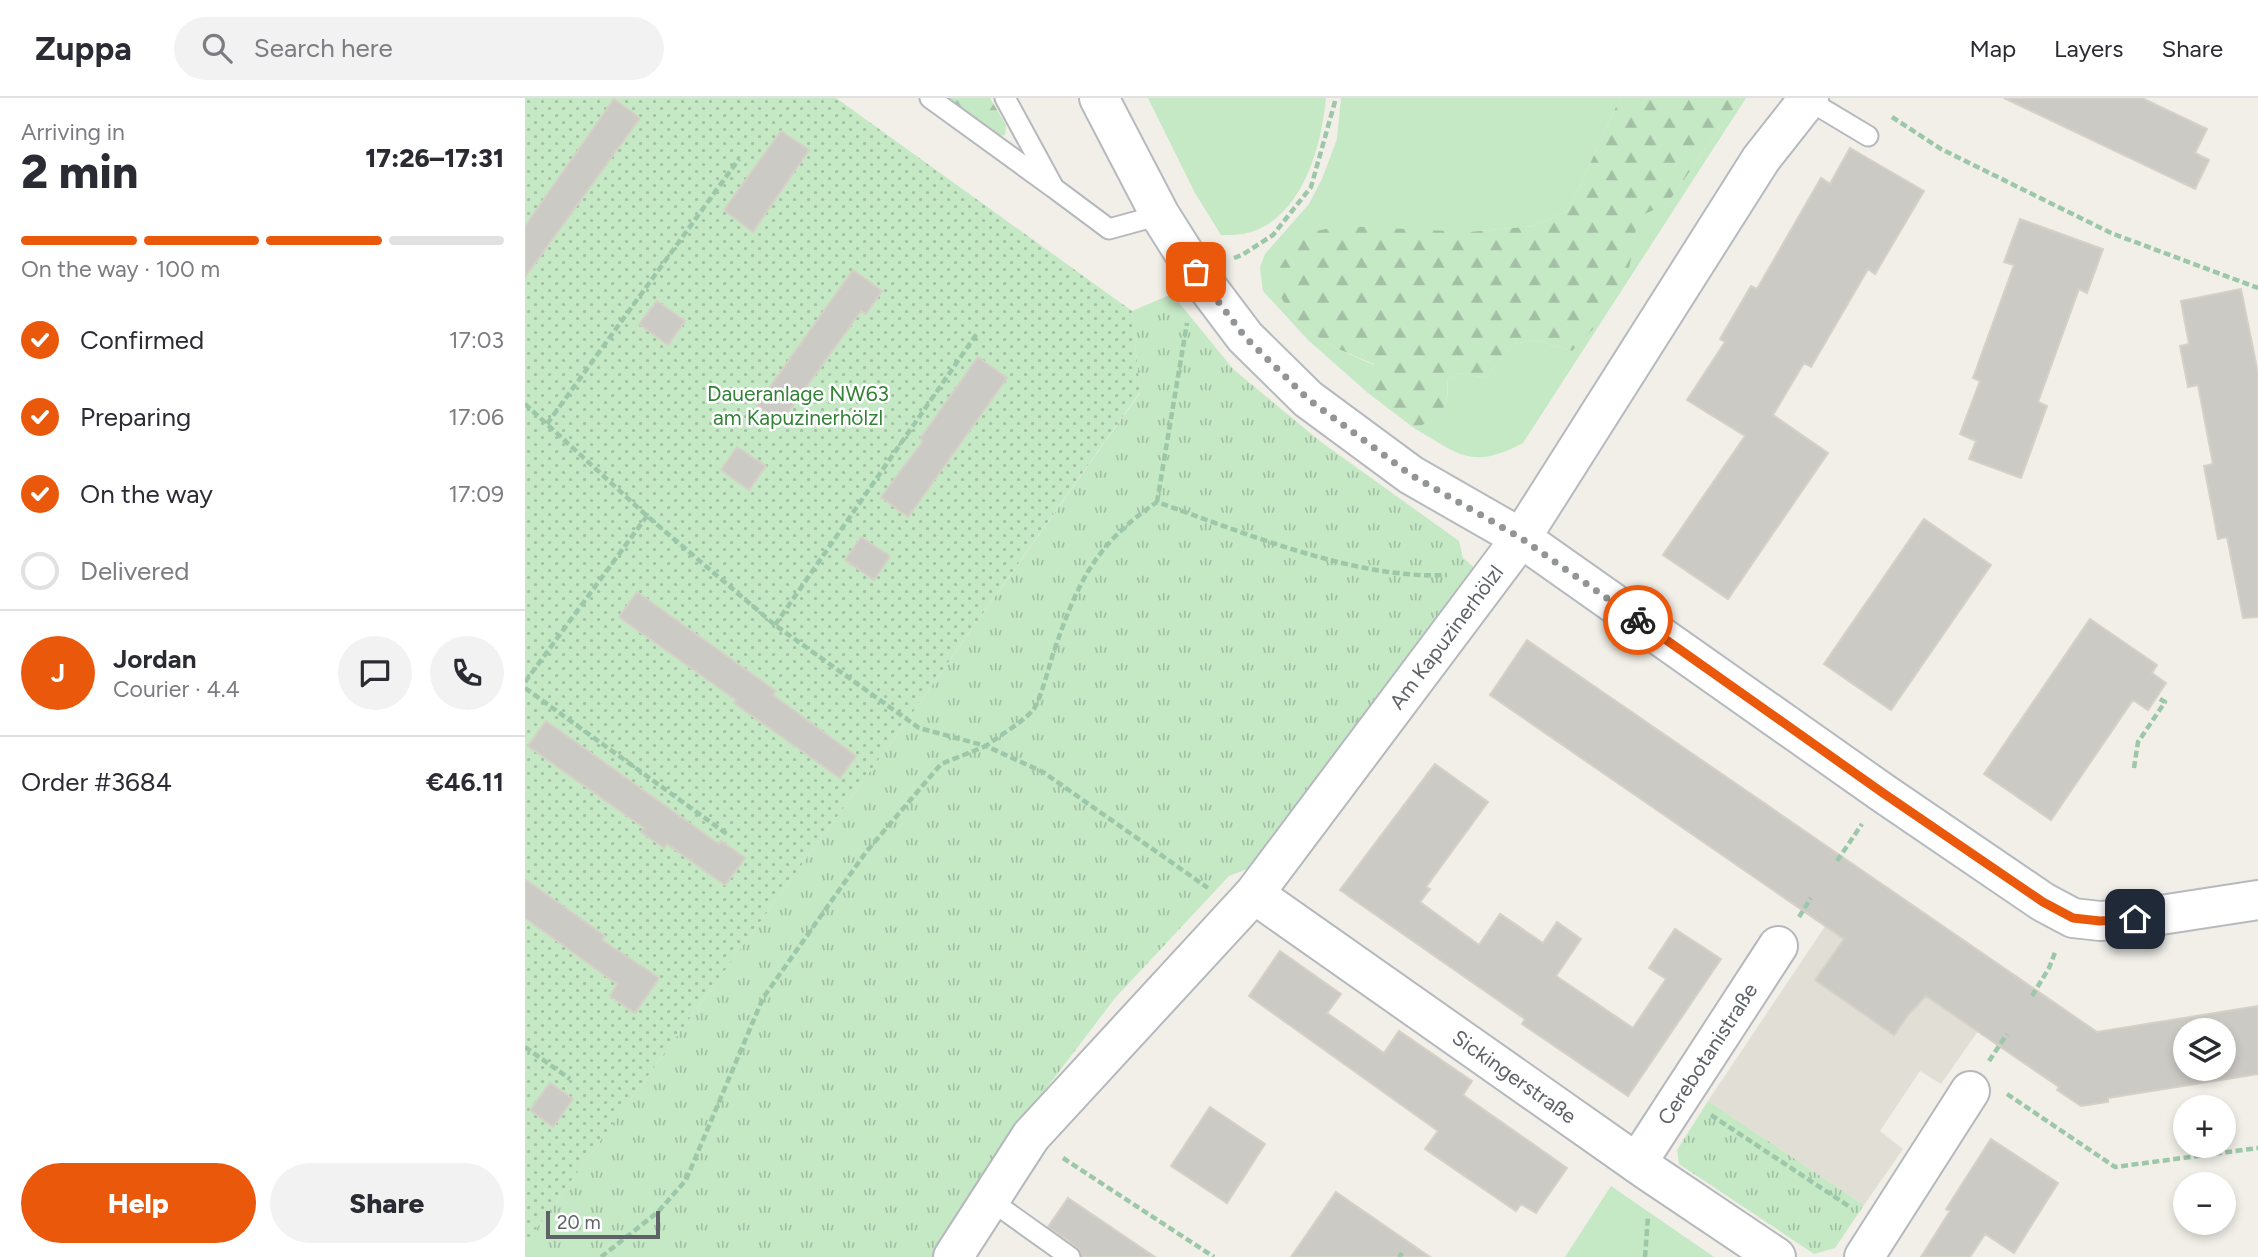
<!DOCTYPE html>
<meta charset="utf-8">
<style>
:root{--surface:#fff;--page:#f2f2f3;--text:#2b2b33;--muted:#7c7c81;--line:#e1e1e2;--accent:#ea580c}
body{margin:0;font-family:Figtree,sans-serif;background:var(--page);color:var(--text);height:100vh;display:flex;flex-direction:column;font-size:26px;white-space:nowrap}
*{box-sizing:border-box;margin:0}
p{font-size:23px;color:var(--muted)}
.icon{flex:none;width:38px;height:38px;fill:none;stroke:currentColor;stroke-width:2;stroke-linecap:round;stroke-linejoin:round}
.map{position:relative;flex:1;overflow:hidden}
.sheet{display:flex;flex-direction:column;background:var(--surface);width:525px}
.sheet>*{flex:none}
.fabs{position:absolute;left:1648px;top:920px;display:grid;gap:14px}
.fabs a{display:grid;place-items:center;width:63px;height:63px;border-radius:50%;background:var(--surface);box-shadow:0 4px 10px #0003;font-size:35px}
.scale{position:absolute;left:21px;bottom:18px;width:114px;box-sizing:border-box;padding-left:7px;border:4px solid #5f6368;border-top:0;font-size:19px;line-height:24px;white-space:nowrap;color:#5f6368;-webkit-text-stroke:5px #fff;paint-order:stroke}
.pin{position:absolute;display:grid;place-items:center;width:60px;height:60px;color:#fff;margin:-30px;border-radius:14px;box-shadow:0 4px 10px #0006}
.courier{position:absolute;display:grid;place-items:center;width:70px;height:70px;margin:-35px;border:5px solid #ea580c;border-radius:50%;background:#fff;color:#222;box-shadow:0 2px 9px #0007}
.overview em{font-style:normal;font-weight:800}
.overview div{display:flex;flex-direction:column-reverse}
.overview{display:flex;align-items:center;justify-content:space-between;height:119px;padding:0 21px}
h1{font-size:46px;font-weight:800;line-height:52px}
.bar{display:grid;grid-template-columns:repeat(4,1fr);gap:10px 7px;align-content:center;height:84px;padding:0 21px}
.bar i{height:9px;border-radius:5px;background:var(--line)}
.bar .active{background:var(--accent)}
.bar p{grid-column:span 4}
.line{display:flex;align-items:center;gap:18px;padding:0 21px;border-top:2px solid var(--line)}
.line div{flex:1}
.round{display:grid;place-items:center;flex:none;width:74px;height:74px;border-radius:37px;background:var(--page)}
ol{padding:0 21px;list-style:none}
li{display:flex;align-items:center;gap:21px;height:77px}
li p{margin-inline-start:auto}
li .icon{padding:7px;border-radius:50%;background:var(--accent);color:#fff;stroke-width:4}
li:last-child{color:var(--muted)}
li i{width:38px;height:38px;border:4px solid var(--line);border-radius:50%}
.button{display:flex;gap:14px;margin-top:auto;padding:14px 21px}
.button a{flex:1;height:80px;border-radius:42px;background:var(--accent);color:#fff;font-size:28px;font-weight:800;line-height:80px;text-align:center}
.button a+a{background:var(--page);color:var(--text)}
header{display:flex;align-items:center;gap:42px;box-sizing:border-box;height:98px;padding:0 35px;background:var(--surface);border-bottom:2px solid var(--line)}
header strong{font-size:33px}
nav{display:flex;gap:38px;margin-inline-start:auto;font-size:24px}
.search{width:490px;height:63px;background:var(--page);display:flex;align-items:center;gap:18px;box-sizing:border-box;padding:0 24px;border-radius:38px;color:var(--muted);font-size:26px}
main{display:flex;flex:1;min-height:0}
.map>svg:first-child{display:block}
</style>
<header>
<strong>Zuppa</strong>
<div class="search"><svg class="icon" aria-label="search" viewBox="0 0 24 24"><circle cx="10" cy="10" r="6"/><path d="M15 15l6 6"/></svg>Search here</div>
<nav><a>Map</a><a>Layers</a><a>Share</a></nav>
</header>
<main>
<section class="sheet">
<div class="overview"><div><h1>2 min</h1><p>Arriving in</p></div><em>17:26–17:31</em></div>
<div class="bar"><i class="active"></i><i class="active"></i><i class="active"></i><i></i><p>On the way · 100 m</p></div>
<ol>
<li><svg class="icon" aria-label="check" viewBox="0 0 24 24"><path d="M5 12l5 5 9-10"/></svg>Confirmed<p>17:03</p></li>
<li><svg class="icon" aria-label="check" viewBox="0 0 24 24"><path d="M5 12l5 5 9-10"/></svg>Preparing<p>17:06</p></li>
<li><svg class="icon" aria-label="check" viewBox="0 0 24 24"><path d="M5 12l5 5 9-10"/></svg>On the way<p>17:09</p></li>
<li><i></i>Delivered</li>
</ol>
<div class="line" style="height:126px"><b class="round" style="background:var(--accent);color:#fff">J</b><div><b>Jordan</b><p>Courier · 4.4</p></div><a class="round"><svg class="icon" aria-label="chat" viewBox="0 0 24 24"><path d="M4 5h16v11H9l-5 4z"/></svg></a><a class="round"><svg class="icon" aria-label="phone" viewBox="0 0 24 24"><path d="M5 4h4l2 5-3 2q2 4 5 5l2-3 5 2v4C11 20 4 13 5 4z"/></svg></a></div>
<div class="line" style="height:91px"><div>Order #3684</div><b>€46.11</b></div>
<div class="button"><a>Help</a><a>Share</a></div>
</section>
<div class="map">
<svg width="1733" height="1159" viewBox="0 0 1733 1159">
<defs>
<pattern id="forest-firs" width="22" height="20" patternUnits="userSpaceOnUse" patternTransform="scale(1.75)"><rect width="22" height="20" fill="#c5e8c5"/><path d="M5 1l3.5 6h-7zM16 11l3.5 6h-7z" fill="#a3c0a4"/></pattern>
<pattern id="park-tufts" width="24" height="20" patternUnits="userSpaceOnUse" patternTransform="scale(1.75)"><rect width="24" height="20" fill="#c5e8c5"/><path d="M3 7l-1-3M5 7V3M7 7l1-3M15 17l-1-3M17 17v-4M19 17l1-3" fill="none" stroke="#a3c0a4"/></pattern>
<pattern id="garden-dots" width="8" height="8" patternUnits="userSpaceOnUse" patternTransform="scale(1.75)"><rect width="8" height="8" fill="#c5e8c5"/><path d="M2 2h.1M6 6h.1" fill="none" stroke="#a3c0a4" stroke-width="1.8" stroke-linecap="round"/></pattern>
</defs>
<rect width="100%" height="100%" fill="#f1efe8"/>
<path fill="#e1ded6" d="M1337,773L1491,879L1416,986L1395,973L1355,1033L1378,1051L1339,1107L1183,1003Z"/>
<path fill="#c5e8c5" d="M623,0H801C796,50 777,124 718,136C711,137 704,137 696,137L670,95Z
M816,0H1095L1044,112L1009,128L943,134L754,196L770,223L806,248L849,267L843,295L783,242L738,193L735,169L740,156L784,106L797,81L812,41Z
M1216,0H1221L998,345C947,372 935,357 889,330C914,321 926,310 922,282L935,275L960,280L988,246L1011,242L1047,253L1106,159L1113,118L1142,106Z
M1086,1088L1189,1159H1040Z"/>
<path fill="url(#forest-firs)" d="M413,0H465L481,27L480,37L466,39Z
M1095,0H1216L1142,106L1113,119C1109,141 1107,167 1098,188C1086,213 1066,234 1047,253L1011,242L988,246L960,280L935,275L922,282C925,310 915,321 889,330L843,295L849,266L806,248L770,223L754,196L752,174L776,136L816,128L943,134L1009,128L1044,112Z"/>
<path fill="url(#park-tufts)" d="M647,196L708,271L796,344L934,443L938,460L960,479L735,766L704,778L590,900L492,1029L407,1159H0V1146L373,635L615,295L607,213Z
M1183,1003L1339,1107L1310,1150L1289,1156L1154,1066L1152,1052Z"/>
<path fill="url(#garden-dots)" d="M0,0H311L607,213L615,294L373,635L0,1146Z"/>
<path fill="#cccac5" stroke="#d6d1c6" stroke-width="2" fill-rule="evenodd" d="M1479,0H1617L1682,31L1670,55L1684,62L1670,91Z
M89,1L115,20L0,179V128Z
M256,33L284,52L228,134L199,112Z
M1325,50L1399,93L1350,176L1343,171L1286,269L1279,265L1248,317L1303,355L1203,501L1138,457L1220,338L1162,302L1200,244L1195,241L1226,188L1232,191L1296,80L1305,86Z
M1495,121L1578,151L1562,195L1554,191L1513,304L1522,308L1496,380L1444,361L1451,343L1435,336L1455,283L1448,280L1489,167L1479,164Z
M328,172L357,193L341,216L336,213L256,324L232,307Z
M1716,191L1733,275V519L1718,520L1702,439L1693,441L1679,368L1688,366L1673,287L1663,289L1655,248L1664,246L1656,203Z
M132,203L160,223L143,247L114,226Z
M453,259L482,280L383,419L356,399L398,343L395,341Z
M212,349L241,368L224,392L196,372Z
M1399,421L1466,467L1366,612L1299,566Z
M336,439L365,458L349,482L320,462Z
M112,494L251,593L248,597L331,658L315,680L209,605L211,602L94,519Z
M1565,521L1632,567L1627,575L1641,585L1623,612L1608,602L1526,722L1459,676Z
M1002,542L1572,934L1733,908V976L1583,1000V1004L1556,1008L1532,992L1534,989L1401,898L1383,917L1369,937L1290,882L1319,841L965,597ZM1661,933H1699V971H1661Z
M21,623L194,746L196,743L220,760L200,787L142,746L139,750L116,734L119,730L3,648Z
M910,666L963,704L901,789L905,791L895,804L954,847L975,816L1018,845L1032,824L1056,841L1031,878L1108,930L1141,881L1124,870L1150,831L1196,861L1103,998L997,926L1000,921L815,792Z
M0,781L80,838L77,842L134,880L110,915L85,898L92,886L0,820Z
M755,853L816,896L802,915L859,955L874,933L947,983L938,997L1042,1070L1011,1115L996,1106L991,1113L900,1051L913,1033L724,898Z
M25,985L48,1001L28,1029L5,1012Z
M685,1009L740,1046L702,1105L646,1068Z
M1466,1041L1533,1085L1489,1155L1460,1136L1445,1159H1396L1425,1113L1421,1111Z
M811,1094L905,1159H766Z
M543,1100L630,1159H557L552,1149L523,1129Z"/>
<g fill="none" stroke-linecap="round" stroke-linejoin="round">
<g stroke="#b5b8bc" stroke-width="23">
<path id="lane" d="M405,0L529,90L480,0
M1283,2L1343,38
M529,90L584,131L635,117
M465,1102L545,1159"/>
</g>
<g stroke="#b5b8bc" stroke-width="42">
<g id="street">
<path id="s1" d="M729,796L1123,1073L1251,1159"/>
<path id="s2" d="M1112,1065L1253,848"/>
<path id="s3" d="M428,1159L506,1038L729,796L996,440"/>
<path d="M1339,1159L1445,993"/>
</g>
</g>
<g stroke="#b6babf" stroke-width="42">
<path id="secondary" d="M574,0L635,117L671,174L720,239L783,301L886,377L996,440L1358,695L1518,804L1548,820L1575,823L1610,821L1733,802
M996,440L1236,61L1284,0"/>
</g>
<path stroke="#9cc7a9" stroke-width="4.5" stroke-dasharray="7 3.5" stroke-linecap="butt" d="M1367,19L1416,51L1586,135L1733,190
M709,160L717,157L748,137L786,89L811,0
M0,306L122,418L250,527L394,630L461,648C474,638 498,624 508,612C515,604 524,568 528,556C552,486 569,447 632,404C717,434 832,482 922,477
M22,326L214,61
M632,404L662,225
M250,527L453,234
M0,584L122,418
M0,590L202,736
M1609,670L1613,644L1640,604L1632,599
M1312,763L1337,726
M1274,819L1286,800
M1507,898L1524,870L1531,852
M0,949L45,981
M1464,963L1482,936
M1482,996L1590,1069L1733,1050
M1186,1017L1325,1109
M538,1060L689,1159
M76,1159L133,1114L161,1082L238,900L341,754L416,666L461,648L518,674L683,790
M874,1159L877,1155
M1120,1159L1123,1118"/>
<use href="#lane" stroke="#fff" stroke-width="19"/>
<use href="#street" stroke="#fff" stroke-width="38"/>
<use href="#secondary" stroke="#fff" stroke-width="38"/>
</g>
<g fill="none" stroke-linecap="round" stroke-linejoin="round">
<path stroke="#929495" stroke-width="7" stroke-dasharray="0 12.6" d="M671,174L720,239L783,301L886,377L996,440L1113,522"/>
<path stroke="#ea580c" stroke-width="9" d="M1113,522L1358,695L1518,804L1548,820L1575,823L1610,821"/>
</g>
<g text-anchor="middle" stroke-width="5" stroke-linejoin="round" paint-order="stroke">
<g font-size="21" fill="#348238" stroke="#fff">
<text x="273" y="303">Daueranlage NW63<tspan x="273" dy="24">am Kapuzinerhölzl</tspan></text>
</g>
<g font-size="21" fill="#5f6368" stroke="#fff">
<text dy="7" stroke="none"><textPath href="#s3" startOffset="794">Am Kapuzinerhölzl</textPath></text>
<text dy="7" stroke="none"><textPath href="#s2" startOffset="130">Cerebotanistraße</textPath></text>
<text dy="7" stroke="none"><textPath href="#s1" startOffset="318">Sickingerstraße</textPath></text>
</g>
</g>
</svg>
<div class="fabs">
<a><svg class="icon" aria-label="layers" viewBox="0 0 24 24"><path d="M12 4l9 5-9 5-9-5zM3 14l9 5 9-5"/></svg></a>
<a>+</a>
<a>−</a>
</div>
<div class="scale">20 m</div>
<div class="pin" style="left:671px;top:174px;background:#ea580c"><svg class="icon" aria-label="bag" viewBox="0 0 24 24"><path d="M5 8h14l-1 12H6zM9 8a3 3 0 0 1 6 0"/></svg></div>
<div class="pin" style="left:1610px;top:821px;background:#1f2937"><svg class="icon" aria-label="home" viewBox="0 0 24 24"><path d="M3 11l9-7 9 7M6 9v11h12V9"/></svg></div>
<div class="courier" style="left:1113px;top:522px"><svg class="icon" aria-label="bike" viewBox="0 0 24 24"><circle cx="6" cy="16" r="4"/><circle cx="18" cy="16" r="4"/><path d="M6 16l4-8h5l3 8M10 8l3 8H6M13 5h3"/></svg></div>
</div>
</main>
